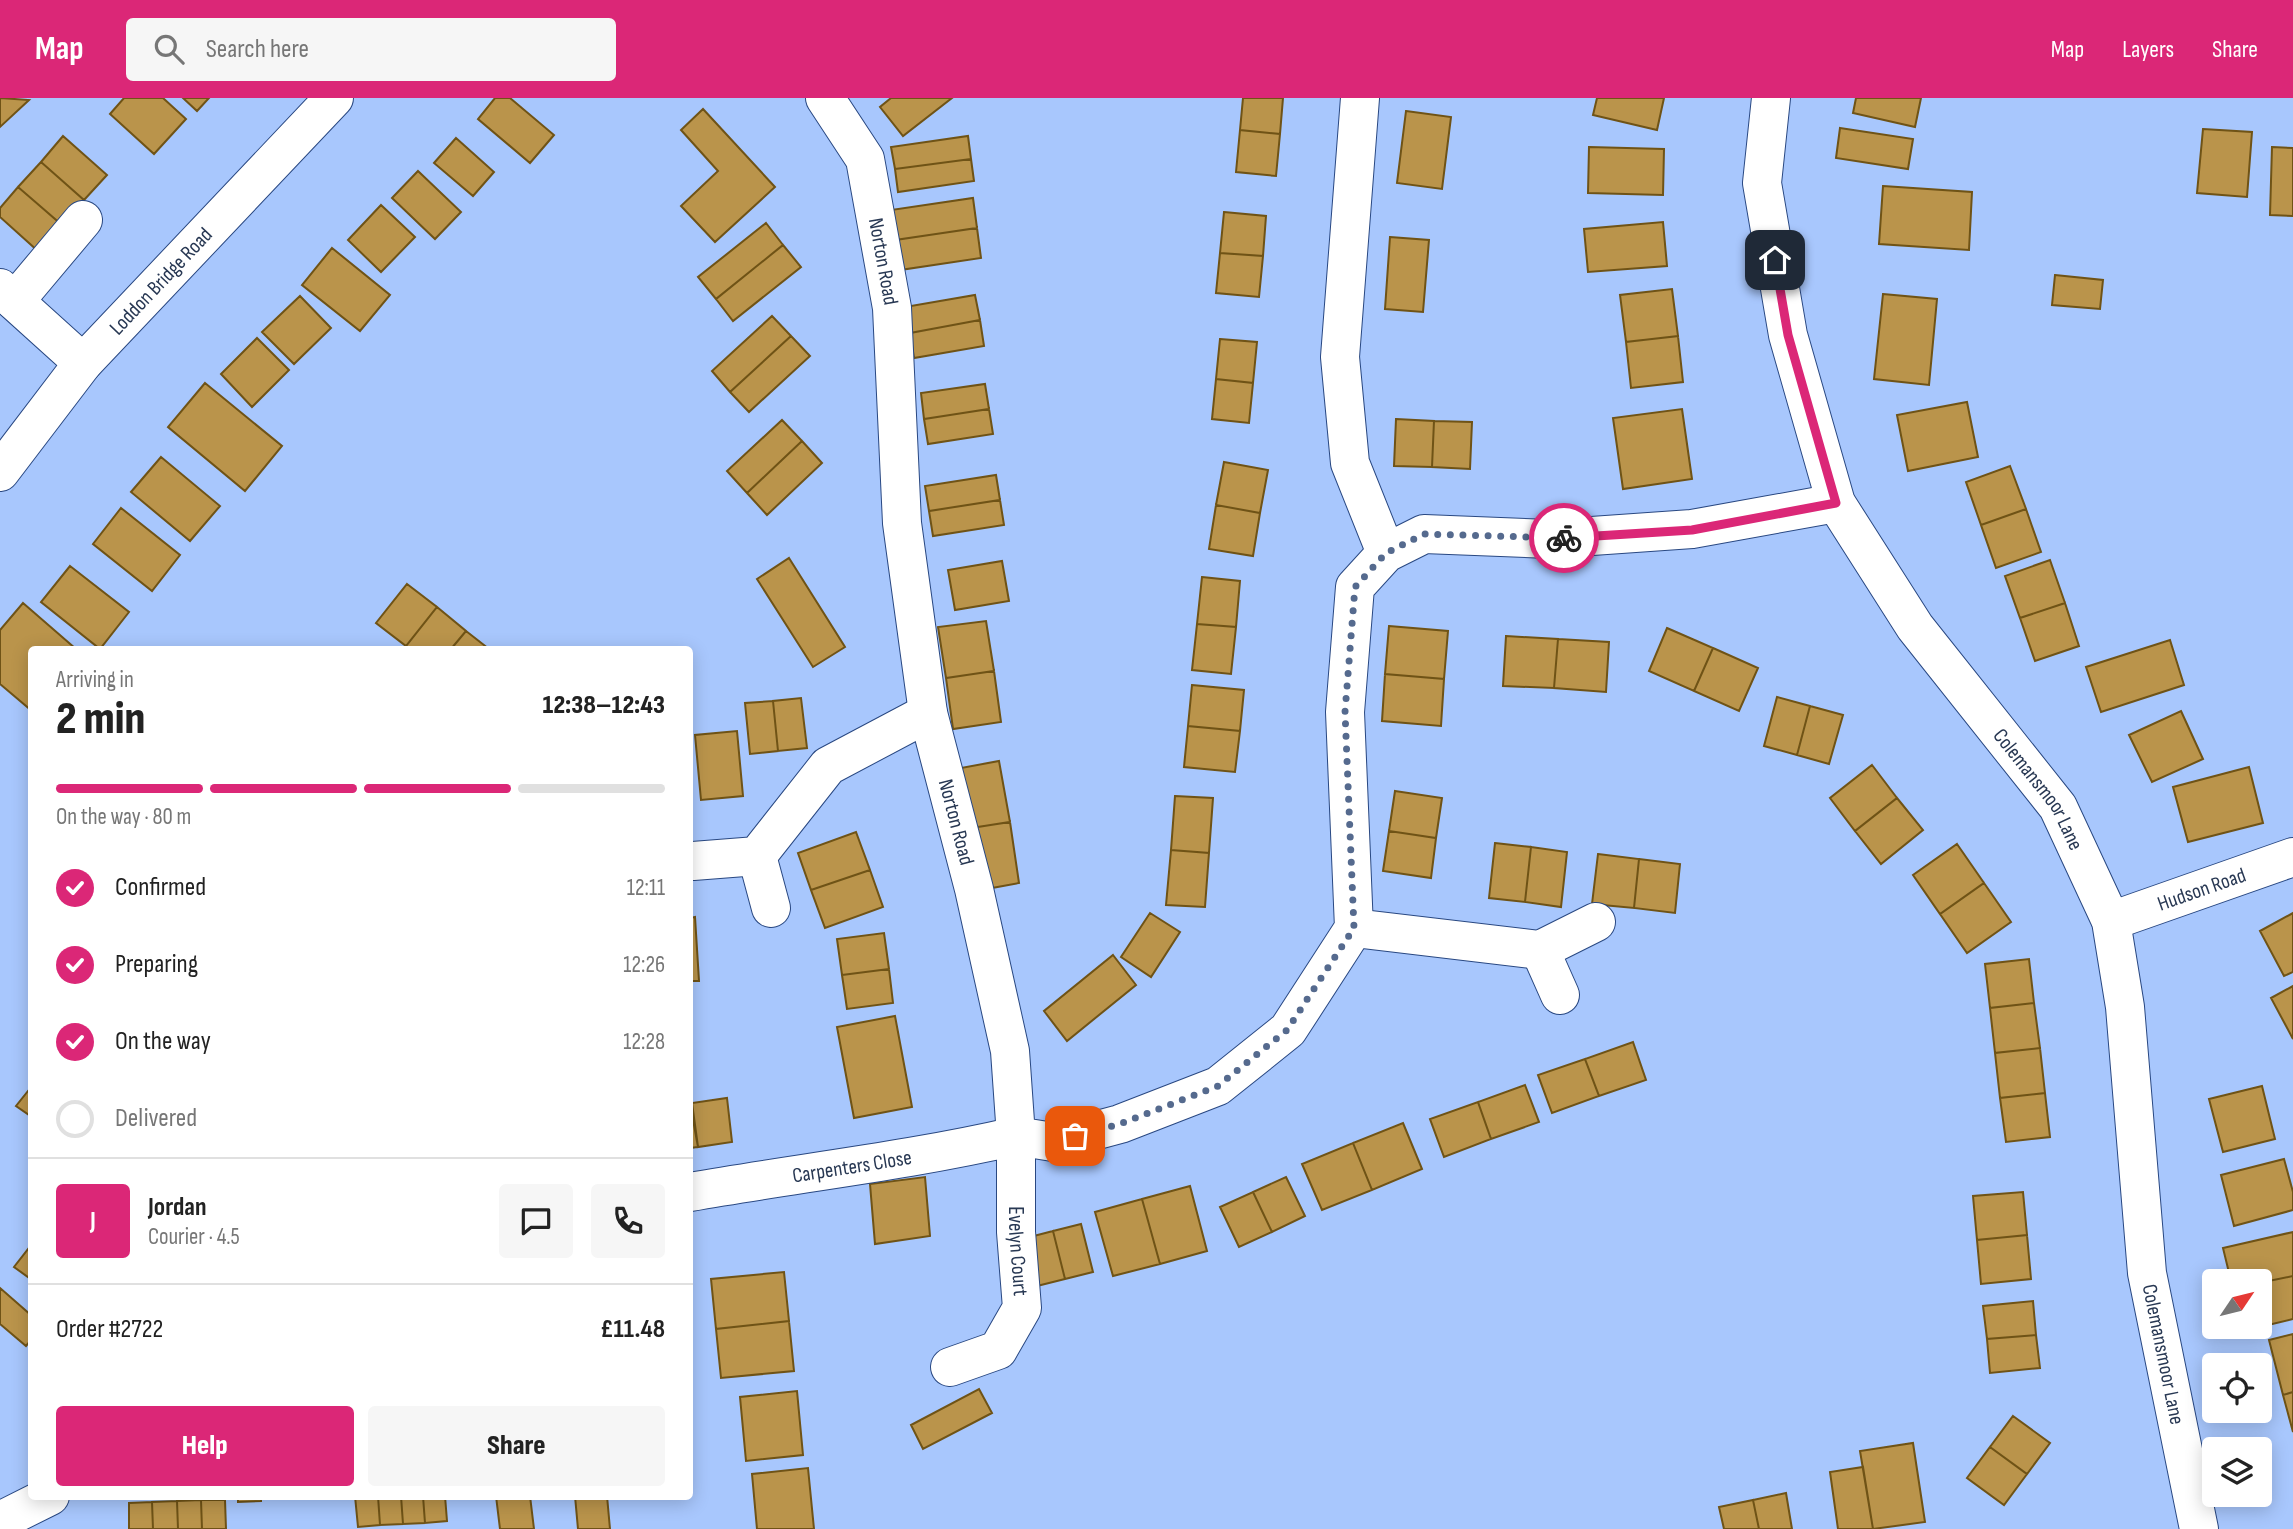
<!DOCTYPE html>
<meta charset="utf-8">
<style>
:root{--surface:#fff;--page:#f6f6f6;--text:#222;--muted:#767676;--line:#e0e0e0;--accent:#db2777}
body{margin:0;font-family:"Sofia Sans Condensed",sans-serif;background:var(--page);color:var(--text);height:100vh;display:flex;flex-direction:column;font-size:26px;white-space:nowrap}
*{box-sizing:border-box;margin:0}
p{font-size:23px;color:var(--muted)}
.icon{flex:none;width:38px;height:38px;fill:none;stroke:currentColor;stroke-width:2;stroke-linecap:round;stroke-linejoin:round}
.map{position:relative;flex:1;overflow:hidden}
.side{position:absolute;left:28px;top:548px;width:665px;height:854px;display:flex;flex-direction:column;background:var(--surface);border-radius:7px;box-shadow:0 4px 18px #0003}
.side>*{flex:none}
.needle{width:46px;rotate:55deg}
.controls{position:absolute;left:2202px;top:1171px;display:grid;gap:14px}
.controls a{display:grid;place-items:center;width:70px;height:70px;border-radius:7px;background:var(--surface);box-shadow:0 4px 18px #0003;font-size:35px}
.pin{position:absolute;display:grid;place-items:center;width:60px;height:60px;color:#fff;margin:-30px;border-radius:14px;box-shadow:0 4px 10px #0006}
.courier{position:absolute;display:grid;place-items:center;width:70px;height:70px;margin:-35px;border:5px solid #db2777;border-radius:50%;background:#fff;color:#222;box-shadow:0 2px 9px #0007}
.head em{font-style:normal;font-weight:800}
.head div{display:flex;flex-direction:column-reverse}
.head{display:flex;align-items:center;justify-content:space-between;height:119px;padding:0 28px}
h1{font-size:46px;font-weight:800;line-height:52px}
.bar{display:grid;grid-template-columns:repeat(4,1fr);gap:10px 7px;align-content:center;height:84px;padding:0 28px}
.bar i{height:9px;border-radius:5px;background:var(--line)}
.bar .on{background:var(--accent)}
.bar p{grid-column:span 4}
.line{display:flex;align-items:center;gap:18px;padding:0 28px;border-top:2px solid var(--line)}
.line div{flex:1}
.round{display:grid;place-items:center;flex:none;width:74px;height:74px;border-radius:7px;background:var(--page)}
ol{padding:0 28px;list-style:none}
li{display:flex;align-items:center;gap:21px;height:77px}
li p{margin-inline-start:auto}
li .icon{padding:7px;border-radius:50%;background:var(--accent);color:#fff;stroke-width:4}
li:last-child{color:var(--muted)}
li i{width:38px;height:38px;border:4px solid var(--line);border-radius:50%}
.action{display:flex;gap:14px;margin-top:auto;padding:14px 28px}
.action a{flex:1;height:80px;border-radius:7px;background:var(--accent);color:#fff;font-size:28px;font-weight:800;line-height:80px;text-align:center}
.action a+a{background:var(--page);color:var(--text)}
header{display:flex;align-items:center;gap:42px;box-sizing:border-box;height:98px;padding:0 35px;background:var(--accent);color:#fff}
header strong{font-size:33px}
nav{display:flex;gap:38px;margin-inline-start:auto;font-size:24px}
.search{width:490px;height:63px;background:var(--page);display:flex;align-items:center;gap:18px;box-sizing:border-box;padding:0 24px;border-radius:7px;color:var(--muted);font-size:26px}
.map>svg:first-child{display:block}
</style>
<header>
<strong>Map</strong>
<div class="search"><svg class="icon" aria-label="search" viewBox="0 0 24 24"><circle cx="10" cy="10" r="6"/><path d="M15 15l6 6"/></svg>Search here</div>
<nav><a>Map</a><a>Layers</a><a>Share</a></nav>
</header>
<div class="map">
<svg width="2293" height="1431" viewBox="0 0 2293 1431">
<rect width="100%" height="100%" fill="#a8c7fd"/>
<path fill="#ba944b" stroke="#6f5316" stroke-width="2" d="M0,0L29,2L0,29Z
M124,0H163L186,21L154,56L110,16Z
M183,0H209L197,13Z
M495,0H510L554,37L530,65L478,21Z
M891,0H952L903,38L880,9Z
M1243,0H1283L1280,36L1240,32Z
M1597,0H1664L1657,32L1593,17Z
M1856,0H1921L1915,29L1853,15Z
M703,11L775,89L715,144L681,108L718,73L681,32Z
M1406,13L1451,19L1442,91L1397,85Z
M1840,30L1913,41L1908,71L1836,60Z
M2203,31L2252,34L2247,99L2197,95Z
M1240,32L1280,36L1276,78L1236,74Z
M63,38L107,77L84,102L41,64Z
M968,38L971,61L895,71L891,49Z
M456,40L494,74L473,98L434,65Z
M1589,49L1664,51L1663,97L1588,95Z
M2272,49L2293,50V118L2270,117Z
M971,61L974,83L898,94L895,71Z
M41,64L84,102L62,127L18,89Z
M418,73L461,114L435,141L392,100Z
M1883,88L1972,94L1969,152L1879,146Z
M18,89L62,127L39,154L0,119V110Z
M973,100L977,130L895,142L891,112Z
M381,107L415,139L381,174L348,142Z
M1224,114L1266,118L1263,158L1220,155Z
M1663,124L1667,168L1588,174L1584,131Z
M766,125L783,147L716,201L698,179Z
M977,130L981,160L900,172L895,142Z
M1390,139L1429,142L1423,214L1385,211Z
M783,147L801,169L733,223L716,201Z
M332,150L390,197L360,233L302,187Z
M1220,155L1263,158L1259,199L1216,195Z
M2055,177L2103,182L2100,211L2052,207Z
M1672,191L1678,238L1626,244L1620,197Z
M1883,196L1937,201L1929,287L1874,281Z
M975,197L980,222L910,235L905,209Z
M300,198L331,230L294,266L262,234Z
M772,218L791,238L730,294L712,273Z
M980,222L984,248L914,260L910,235Z
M791,238L810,258L749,314L730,294Z
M1678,238L1683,284L1631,290L1626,244Z
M257,240L289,272L252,309L221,276Z
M1220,241L1257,244L1253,285L1216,281Z
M1216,281L1253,285L1249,325L1212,321Z
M205,285L282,348L245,393L168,329Z
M985,286L989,311L924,321L921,295Z
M1967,304L1978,359L1908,373L1897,317Z
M989,311L993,336L928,346L924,321Z
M1682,311L1692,381L1623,391L1613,320Z
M1396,321L1434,323L1432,369L1394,368Z
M782,322L802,343L747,395L727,373Z
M1434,323L1472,324L1470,371L1432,369Z
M802,343L822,365L767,417L747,395Z
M161,359L220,408L190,443L131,394Z
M1224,364L1268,372L1260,415L1216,407Z
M2010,368L2026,411L1981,427L1966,384Z
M996,377L1000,402L929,413L925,388Z
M1000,402L1004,427L933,438L929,413Z
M1216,407L1260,415L1253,458L1209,451Z
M121,410L180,457L152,493L93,446Z
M2026,411L2041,454L1996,470L1981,427Z
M789,460L845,549L813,569L757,481Z
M2050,462L2065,505L2020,520L2005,478Z
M1002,463L1009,503L955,512L948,472Z
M70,468L129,514L100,551L41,504Z
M1202,479L1240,483L1236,529L1197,526Z
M407,486L437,509L406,548L376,525Z
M23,505L76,551H32V613L0,586V532Z
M2065,505L2079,548L2035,563L2020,520Z
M437,509L466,533L451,551H410L406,548Z
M986,523L994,573L946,580L938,529Z
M1197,526L1236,529L1231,576L1192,572Z
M1389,528L1448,533L1444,581L1385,576Z
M1667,530L1713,550L1694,593L1649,573Z
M466,533L489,551H451Z
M1506,538L1558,541L1554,590L1503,588Z
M1558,541L1609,544L1606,594L1554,590Z
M2170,542L2184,587L2101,614L2086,569Z
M1713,550L1758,570L1739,613L1694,593Z
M994,573L1001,624L953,631L946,580Z
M1385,576L1444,581L1441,628L1382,623Z
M1192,587L1244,592L1240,633L1188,628Z
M1777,599L1810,608L1797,657L1764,648Z
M801,600L807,650L778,653L773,603Z
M773,603L778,653L750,656L745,605Z
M1810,608L1843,617L1829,666L1797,657Z
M2181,613L2203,661L2152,684L2129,637Z
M1188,628L1240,633L1235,674L1184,669Z
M737,633L743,698L701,702L695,637Z
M999,663L1010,724L971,730L961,670Z
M1872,667L1897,700L1855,733L1830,700Z
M2249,669L2263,725L2188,744L2173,689Z
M1395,693L1442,700L1436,740L1389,733Z
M1175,698L1213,700L1209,755L1171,752Z
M1897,700L1923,732L1881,766L1855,733Z
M1010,724L1019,785L981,792L971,730Z
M1389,733L1436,740L1431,780L1383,773Z
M856,734L870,772L811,792L798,755Z
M1495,745L1531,749L1525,804L1489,800Z
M1957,746L1984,785L1940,816L1913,777Z
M1531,749L1567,754L1561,809L1525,804Z
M1171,752L1209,755L1205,809L1166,807Z
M1598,756L1639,761L1634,810L1592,806Z
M1639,761L1680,766L1675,815L1634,810Z
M870,772L883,809L825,830L811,792Z
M1984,785L2011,824L1967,855L1940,816Z
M1150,815L1180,834L1151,879L1121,859Z
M2293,815V874L2284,878L2260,833Z
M695,819L699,883H690V820Z
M884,835L889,871L842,877L837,841Z
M1113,857L1136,887L1067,943L1044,913Z
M2029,861L2034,905L1990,910L1985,866Z
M889,871L893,905L847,911L842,877Z
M2293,888V941L2271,900Z
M2034,905L2040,950L1995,955L1990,910Z
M895,918L912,1009L854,1020L837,929Z
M1633,944L1646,982L1599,998L1585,961Z
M2040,950L2045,995L2000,1000L1995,955Z
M1585,961L1599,998L1552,1015L1538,977Z
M1525,987L1539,1024L1491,1041L1478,1004Z
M32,988V1019L16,1008Z
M2262,988L2275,1041L2223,1054L2209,1001Z
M2045,995L2050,1039L2006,1044L2000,1000Z
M727,1000L732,1044L698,1049L692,1005Z
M1478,1004L1491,1041L1444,1059L1430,1021Z
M690,1005L698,1049L690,1050Z
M1403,1025L1422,1071L1372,1092L1353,1045Z
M1353,1045L1372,1092L1322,1112L1302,1066Z
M2284,1061L2293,1094V1112L2234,1128L2221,1077Z
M925,1079L930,1138L875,1146L870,1086Z
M1286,1079L1305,1118L1272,1134L1253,1094Z
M1190,1088L1207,1153L1160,1166L1142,1101Z
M1253,1094L1272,1134L1239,1149L1220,1109Z
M2023,1094L2027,1137L1977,1142L1973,1098Z
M1142,1101L1160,1166L1113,1178L1095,1114Z
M1081,1126L1093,1174L1065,1181L1053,1133Z
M1053,1133L1065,1181L1037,1188L1026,1140Z
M2293,1134V1178L2259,1185L2231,1183L2223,1150Z
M2027,1137L2031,1181L1981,1186L1977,1142Z
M32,1146V1182L14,1169Z
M784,1174L789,1223L716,1231L711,1181Z
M2293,1178V1221L2243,1233L2242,1228H2259V1185Z
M0,1190L32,1218V1241L26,1248L0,1226Z
M2033,1203L2036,1237L1987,1241L1983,1208Z
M789,1223L794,1273L721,1280L716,1231Z
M2293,1236V1294L2283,1297L2269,1242Z
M2036,1237L2040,1270L1990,1275L1987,1241Z
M979,1291L992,1315L923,1351L911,1327Z
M797,1293L803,1357L746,1363L740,1299Z
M2293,1294V1334L2283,1297Z
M2013,1318L2050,1345L2027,1376L1990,1349Z
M1913,1345L1925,1424L1873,1431L1860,1353Z
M1990,1349L2027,1376L2004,1407L1967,1380Z
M1863,1369L1873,1431H1838L1830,1374Z
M808,1370L814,1431H757L752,1376Z
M1786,1395L1792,1431H1759L1753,1402Z
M238,1398H261V1403L238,1404Z
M355,1398H378L380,1427L358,1429Z
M378,1398H401L403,1426L380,1427Z
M401,1398H423L425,1425L403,1426Z
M423,1398H445L447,1423L425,1425Z
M496,1398H530L534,1431H500Z
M575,1398H607L610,1431H578Z
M201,1402L202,1431H178L177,1403Z
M201,1402H225L226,1431H202Z
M1753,1402L1759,1431H1724L1719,1409Z
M177,1403L178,1431H153L152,1404Z
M152,1404L153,1431H129V1405Z"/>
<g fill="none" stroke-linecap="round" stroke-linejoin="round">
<g stroke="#294882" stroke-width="40">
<g id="street">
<path id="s1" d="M825,0L865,61L892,210L902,425L928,615L974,791L1010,953L1016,1038L1053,1044L1120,1026L1218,988L1288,932L1354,830L1345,614L1355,489L1386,455L1424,436L1549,441L1692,431L1836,405"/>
<path d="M1360,0L1340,259L1350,365L1386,455"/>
<path id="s2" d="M1771,0L1762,85L1788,237L1836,405L1915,529L2058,709L2111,823L2125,909L2147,1175L2199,1431"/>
<path d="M0,190L83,265"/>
<path d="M15,203L83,122"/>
<path d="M757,758L771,810"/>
<path d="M693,763L757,758L828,668L928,615"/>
<path id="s3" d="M2111,823L2293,759"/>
<path d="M1354,830L1540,852L1596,824"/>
<path d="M1540,852L1560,897"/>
<path id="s4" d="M690,1094C798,1075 908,1063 1016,1038V1134L1022,1210L998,1252L950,1269"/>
<path d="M0,1423L50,1398"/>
</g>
</g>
<g stroke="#294882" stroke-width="40">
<g id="secondary">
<path id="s5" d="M0,374L83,265L334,0"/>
</g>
</g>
<use href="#street" stroke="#fff" stroke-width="38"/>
<use href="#secondary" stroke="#fff" stroke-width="38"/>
</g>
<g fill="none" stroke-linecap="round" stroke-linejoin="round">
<path stroke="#556a8e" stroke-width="7" stroke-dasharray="0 12.6" d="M1075,1038L1120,1026L1218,988L1287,932L1354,830L1345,614L1355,489L1386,455L1424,436L1564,440"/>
<path stroke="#db2777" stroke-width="9" d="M1564,440L1692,432L1836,405L1788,237L1775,162"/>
</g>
<g text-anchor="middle" stroke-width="5" stroke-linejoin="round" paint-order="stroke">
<g font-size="21" fill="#283853" stroke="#bcd4fd">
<text dy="7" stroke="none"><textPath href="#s1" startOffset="177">Norton Road</textPath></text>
<text dy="7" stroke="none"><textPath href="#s5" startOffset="250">Loddon Bridge Road</textPath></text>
<text dy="7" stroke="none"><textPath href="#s2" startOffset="766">Colemansmoor Lane</textPath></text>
<text dy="7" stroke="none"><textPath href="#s1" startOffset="744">Norton Road</textPath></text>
<text dy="7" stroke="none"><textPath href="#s3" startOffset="96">Hudson Road</textPath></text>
<text dy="7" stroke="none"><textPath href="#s4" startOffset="164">Carpenters Close</textPath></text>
<text dy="7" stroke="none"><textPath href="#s4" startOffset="446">Evelyn Court</textPath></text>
<text dy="7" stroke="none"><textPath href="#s2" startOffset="1354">Colemansmoor Lane</textPath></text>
</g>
</g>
</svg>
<div class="controls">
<a><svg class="needle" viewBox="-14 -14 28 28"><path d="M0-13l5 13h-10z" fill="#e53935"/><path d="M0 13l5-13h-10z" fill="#767676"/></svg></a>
<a><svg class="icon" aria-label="locate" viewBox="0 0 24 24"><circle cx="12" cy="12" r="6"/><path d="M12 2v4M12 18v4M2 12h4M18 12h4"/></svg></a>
<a><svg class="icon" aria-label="layers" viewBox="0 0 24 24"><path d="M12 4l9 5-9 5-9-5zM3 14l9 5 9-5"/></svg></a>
</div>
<div class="pin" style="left:1075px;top:1038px;background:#ea580c"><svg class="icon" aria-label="bag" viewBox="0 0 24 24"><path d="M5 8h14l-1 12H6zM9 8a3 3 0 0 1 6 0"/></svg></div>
<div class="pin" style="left:1775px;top:162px;background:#1f2937"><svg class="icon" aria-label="home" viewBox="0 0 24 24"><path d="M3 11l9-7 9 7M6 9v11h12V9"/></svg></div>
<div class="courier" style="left:1564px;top:440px"><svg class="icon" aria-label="bike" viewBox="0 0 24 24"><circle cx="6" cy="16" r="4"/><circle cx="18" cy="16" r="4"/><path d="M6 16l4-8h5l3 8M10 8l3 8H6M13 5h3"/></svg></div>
<section class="side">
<div class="head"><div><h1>2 min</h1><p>Arriving in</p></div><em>12:38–12:43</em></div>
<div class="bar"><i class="on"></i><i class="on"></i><i class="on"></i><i></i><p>On the way · 80 m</p></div>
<ol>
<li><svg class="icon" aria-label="check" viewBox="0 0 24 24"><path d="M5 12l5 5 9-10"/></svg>Confirmed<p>12:11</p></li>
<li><svg class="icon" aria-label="check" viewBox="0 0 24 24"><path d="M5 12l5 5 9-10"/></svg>Preparing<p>12:26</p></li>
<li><svg class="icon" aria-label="check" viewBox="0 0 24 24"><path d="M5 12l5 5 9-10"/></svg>On the way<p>12:28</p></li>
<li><i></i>Delivered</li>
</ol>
<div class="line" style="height:126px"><b class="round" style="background:var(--accent);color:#fff">J</b><div><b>Jordan</b><p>Courier · 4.5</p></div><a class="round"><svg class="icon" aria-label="chat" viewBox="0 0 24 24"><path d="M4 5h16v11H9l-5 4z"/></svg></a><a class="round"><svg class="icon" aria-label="phone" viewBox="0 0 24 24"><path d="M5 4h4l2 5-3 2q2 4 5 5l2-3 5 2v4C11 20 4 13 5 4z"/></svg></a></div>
<div class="line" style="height:91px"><div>Order #2722</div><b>£11.48</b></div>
<div class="action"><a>Help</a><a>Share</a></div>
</section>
</div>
